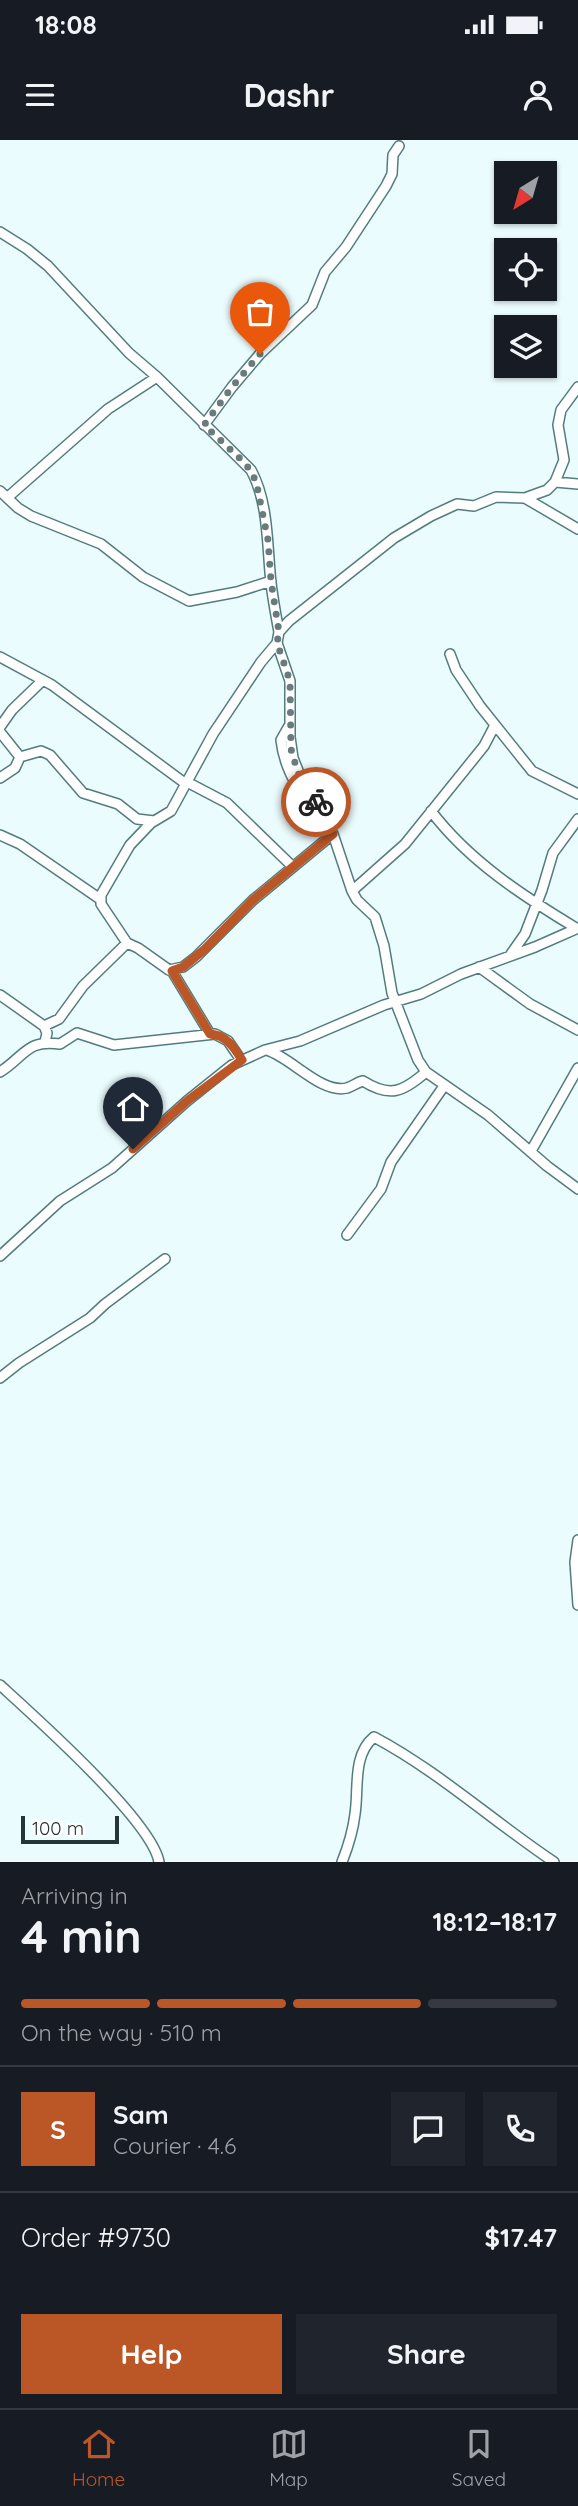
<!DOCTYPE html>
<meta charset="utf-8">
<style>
:root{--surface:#171b24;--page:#20242c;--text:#f1f3f6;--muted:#9ea1a6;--line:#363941;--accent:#bb5627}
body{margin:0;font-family:Quicksand,sans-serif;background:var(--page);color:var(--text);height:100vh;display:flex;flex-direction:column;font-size:26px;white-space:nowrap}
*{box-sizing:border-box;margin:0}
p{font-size:23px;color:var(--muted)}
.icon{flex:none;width:38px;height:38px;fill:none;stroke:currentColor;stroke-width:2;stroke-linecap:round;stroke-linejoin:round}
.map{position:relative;height:1722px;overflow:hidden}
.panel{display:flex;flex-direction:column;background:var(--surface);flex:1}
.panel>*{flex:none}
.needle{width:46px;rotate:217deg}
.tools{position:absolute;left:494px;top:21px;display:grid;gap:14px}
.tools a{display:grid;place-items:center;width:63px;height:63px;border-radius:0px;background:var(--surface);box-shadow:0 2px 5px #0004;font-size:35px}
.scale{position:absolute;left:21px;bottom:18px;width:98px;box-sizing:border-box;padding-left:7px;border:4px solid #243637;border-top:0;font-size:19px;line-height:24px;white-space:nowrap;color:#243637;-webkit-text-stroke:5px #fff;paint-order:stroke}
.pin{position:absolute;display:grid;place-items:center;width:60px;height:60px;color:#fff;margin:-72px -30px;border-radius:50% 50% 50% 0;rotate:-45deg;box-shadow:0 0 7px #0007}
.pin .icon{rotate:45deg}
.courier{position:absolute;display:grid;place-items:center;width:70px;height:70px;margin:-35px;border:5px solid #bb5627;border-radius:50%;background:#fff;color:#222;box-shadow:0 2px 9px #0007}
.summary em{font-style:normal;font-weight:700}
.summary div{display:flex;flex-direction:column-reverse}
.summary{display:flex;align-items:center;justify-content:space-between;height:119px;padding:0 21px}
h1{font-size:46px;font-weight:700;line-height:52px}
.bar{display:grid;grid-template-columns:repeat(4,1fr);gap:10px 7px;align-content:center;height:84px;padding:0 21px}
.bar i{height:9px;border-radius:5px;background:var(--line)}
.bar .on{background:var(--accent)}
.bar p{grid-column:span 4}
.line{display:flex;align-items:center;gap:18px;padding:0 21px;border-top:2px solid var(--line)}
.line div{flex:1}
.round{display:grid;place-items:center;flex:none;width:74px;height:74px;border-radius:0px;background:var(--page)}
.button{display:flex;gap:14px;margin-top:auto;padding:14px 21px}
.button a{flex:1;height:80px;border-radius:0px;background:var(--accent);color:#fff;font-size:28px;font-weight:700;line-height:80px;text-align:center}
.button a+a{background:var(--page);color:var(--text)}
.status{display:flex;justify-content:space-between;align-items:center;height:49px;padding:0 35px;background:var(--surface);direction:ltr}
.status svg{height:19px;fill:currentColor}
header{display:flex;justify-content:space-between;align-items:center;height:91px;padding:0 21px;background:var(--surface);font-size:32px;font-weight:700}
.dock{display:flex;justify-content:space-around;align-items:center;height:98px;border-top:2px solid var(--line);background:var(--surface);font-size:19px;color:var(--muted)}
.dock a{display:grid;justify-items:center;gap:4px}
.dock .on{color:var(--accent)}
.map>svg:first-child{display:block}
</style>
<div class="status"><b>18:08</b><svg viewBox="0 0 49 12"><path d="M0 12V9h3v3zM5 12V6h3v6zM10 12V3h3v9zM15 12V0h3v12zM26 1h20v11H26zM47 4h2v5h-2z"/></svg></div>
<header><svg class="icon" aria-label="menu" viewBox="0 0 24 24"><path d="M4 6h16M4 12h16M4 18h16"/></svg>Dashr<svg class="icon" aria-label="person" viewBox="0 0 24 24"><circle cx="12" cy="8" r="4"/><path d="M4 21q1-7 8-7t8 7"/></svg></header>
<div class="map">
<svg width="578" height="1722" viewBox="0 0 578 1722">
<rect width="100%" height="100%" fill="#ebfcfe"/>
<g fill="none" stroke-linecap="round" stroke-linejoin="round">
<g stroke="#537c7f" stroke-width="12">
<path id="minor" d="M0,92L27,109L48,126L129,213L157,237L251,330C269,363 267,407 271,443C273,460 276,476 279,492
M578,247L561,270L558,285L564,320L555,342L547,350L525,358L496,357L474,366L457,364L431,376L394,398L289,481L279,492L277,503L290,541V597L293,618L303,643L333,694L352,751L357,760L375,777L384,806L392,853L418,920L426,932L488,975L547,1026L578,1049
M204,285L232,247L260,214L312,165L325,132L346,107L386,46L392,34L393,15L399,6
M555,342L578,344
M0,351L18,368L31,376L101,404L143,437L189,461L237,452L271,441
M8,357L108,269L157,237
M525,358L578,389
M450,514L456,530L480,566L532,631L578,654
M0,517L52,545L186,644
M289,586L281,600C284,628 299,653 318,674
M0,587L12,570L43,540
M0,592L20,617L41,611L50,615L83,653L118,664L137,679L154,681
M0,638L15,628L20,617
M187,642L227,663L293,727
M431,671C469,721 523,756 576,788
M0,695L20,704L100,759
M352,751L405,704L484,606L495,585
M127,803L101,764V755L130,705L151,683L171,671L213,594L261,522L277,503
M511,814L525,794L542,750L553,713L578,679
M479,827L530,864L578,890
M172,831L210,894
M0,855L44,886L47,893L45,902
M44,886L59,879L83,846L127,803L138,808L169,830L183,827L196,817L253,760L333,694
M267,910C292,918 321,954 347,948C353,946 358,942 363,941C390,958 403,952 426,932
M0,932C25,916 27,899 60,904L77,893L114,905L215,894L228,901L241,920
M531,1011L578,928
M347,1095L381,1049L391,1022L444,946
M0,1116L60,1061L112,1028L187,961L232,925L265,910L300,901L384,865L421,854L461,834L535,807L578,788
M0,1238L19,1223L90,1178L105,1164L165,1119
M578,1400L575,1422L578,1465
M0,1545C34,1576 152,1681 159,1722
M342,1722C348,1707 353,1691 355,1674C359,1649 352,1615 374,1597C438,1631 494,1682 554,1722"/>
</g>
<use href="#minor" stroke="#fff" stroke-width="9"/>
</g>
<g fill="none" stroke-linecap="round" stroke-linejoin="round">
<path stroke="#6a7b7d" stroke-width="7" stroke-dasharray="0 12.6" d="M260,214L232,247L204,285L246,324L256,341L268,400L271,441L279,492L277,503L290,541L291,609L298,633L316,662"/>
<path stroke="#bb5627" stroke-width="9" d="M133,1009L187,961L242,920C234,907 226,895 210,894L172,831L183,827L205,809L253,760L333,694L316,662"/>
</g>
</svg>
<div class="tools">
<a><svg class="needle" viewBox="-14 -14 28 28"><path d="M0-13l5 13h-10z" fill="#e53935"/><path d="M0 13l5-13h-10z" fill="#9ea1a6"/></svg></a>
<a><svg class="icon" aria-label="locate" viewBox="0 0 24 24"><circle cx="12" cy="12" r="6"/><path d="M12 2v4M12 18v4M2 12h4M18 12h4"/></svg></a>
<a><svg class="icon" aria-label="layers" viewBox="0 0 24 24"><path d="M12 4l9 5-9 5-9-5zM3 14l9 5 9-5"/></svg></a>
</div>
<div class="scale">100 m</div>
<div class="pin" style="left:260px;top:214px;background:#ea580c"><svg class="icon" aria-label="bag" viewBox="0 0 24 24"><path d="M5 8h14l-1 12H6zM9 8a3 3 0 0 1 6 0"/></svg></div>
<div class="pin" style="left:133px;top:1009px;background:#1f2937"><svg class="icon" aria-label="home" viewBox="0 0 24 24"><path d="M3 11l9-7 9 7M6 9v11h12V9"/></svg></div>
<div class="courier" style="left:316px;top:662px"><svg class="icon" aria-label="bike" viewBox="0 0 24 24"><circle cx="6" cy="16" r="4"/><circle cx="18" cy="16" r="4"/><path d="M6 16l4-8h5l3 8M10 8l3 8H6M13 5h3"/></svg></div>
</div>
<section class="panel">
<div class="summary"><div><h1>4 min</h1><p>Arriving in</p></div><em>18:12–18:17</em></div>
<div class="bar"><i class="on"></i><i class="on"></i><i class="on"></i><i></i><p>On the way · 510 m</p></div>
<div class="line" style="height:126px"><b class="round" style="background:var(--accent);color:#fff">S</b><div><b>Sam</b><p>Courier · 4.6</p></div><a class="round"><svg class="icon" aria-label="chat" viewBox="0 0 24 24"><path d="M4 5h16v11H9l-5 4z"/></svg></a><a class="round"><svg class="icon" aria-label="phone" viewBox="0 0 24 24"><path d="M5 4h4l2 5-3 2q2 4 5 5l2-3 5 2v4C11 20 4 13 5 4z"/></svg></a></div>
<div class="line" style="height:91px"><div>Order #9730</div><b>$17.47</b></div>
<div class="button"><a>Help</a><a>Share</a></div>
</section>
<nav class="dock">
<a class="on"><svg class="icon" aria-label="home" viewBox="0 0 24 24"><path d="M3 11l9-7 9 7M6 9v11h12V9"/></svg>Home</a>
<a><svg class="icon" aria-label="map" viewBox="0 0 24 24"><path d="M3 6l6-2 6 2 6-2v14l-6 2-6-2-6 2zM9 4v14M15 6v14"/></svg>Map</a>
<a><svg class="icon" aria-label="saved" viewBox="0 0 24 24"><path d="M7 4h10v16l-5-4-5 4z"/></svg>Saved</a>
</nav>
